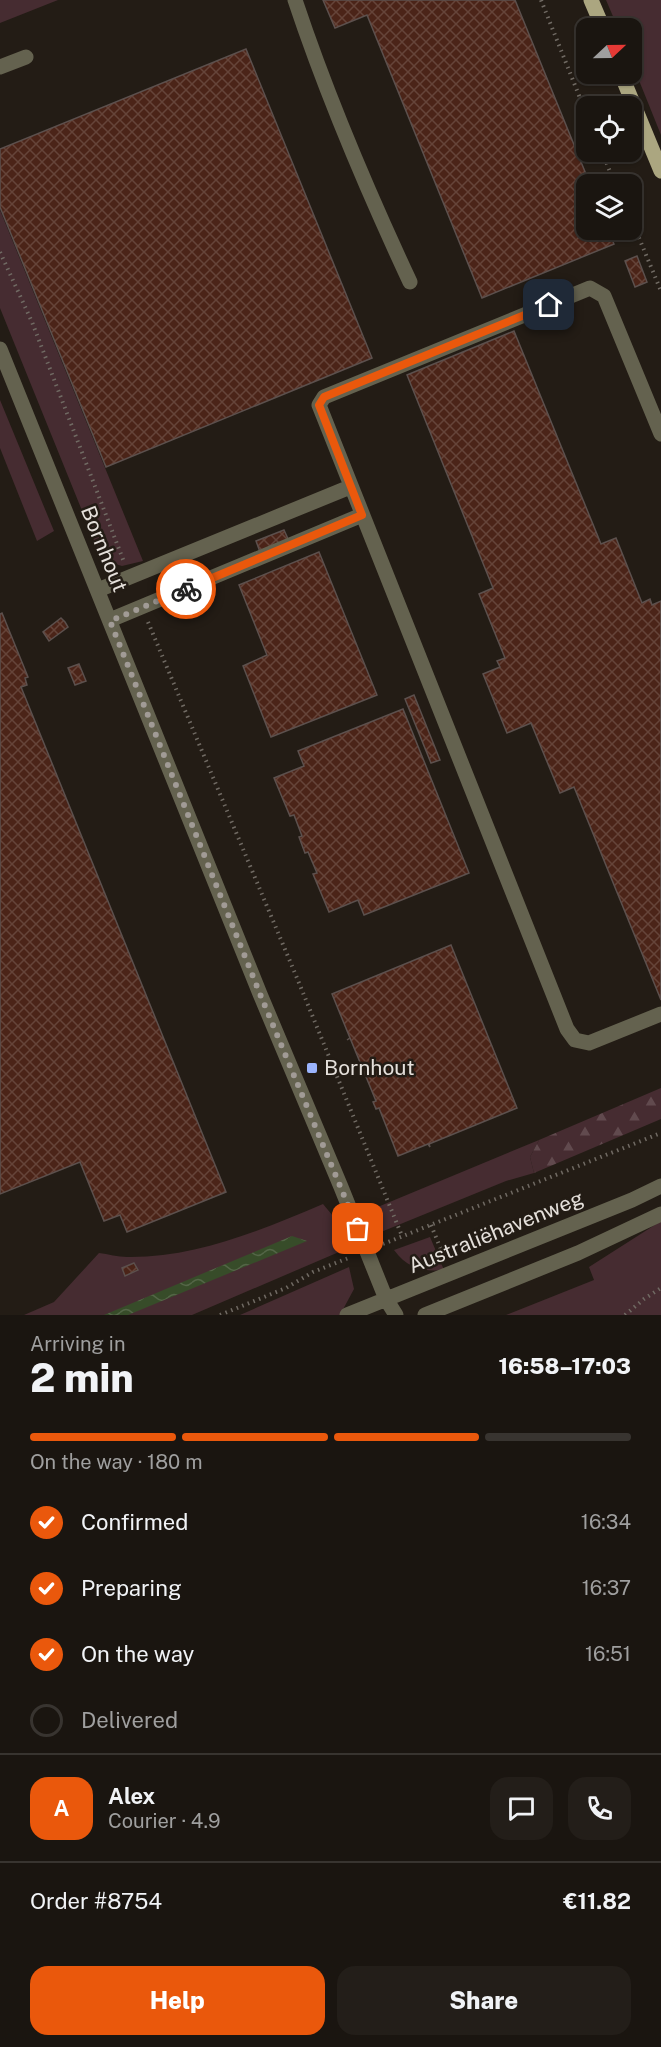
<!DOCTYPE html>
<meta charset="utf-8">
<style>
:root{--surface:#1a1510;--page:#231e19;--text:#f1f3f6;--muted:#9f9f9f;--line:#383430;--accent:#ea580c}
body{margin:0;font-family:"Public Sans",sans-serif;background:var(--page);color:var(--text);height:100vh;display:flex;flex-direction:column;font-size:22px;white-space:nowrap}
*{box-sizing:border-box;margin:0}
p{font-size:20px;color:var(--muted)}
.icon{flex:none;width:33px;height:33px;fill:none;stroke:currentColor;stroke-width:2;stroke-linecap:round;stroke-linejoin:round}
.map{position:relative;height:1315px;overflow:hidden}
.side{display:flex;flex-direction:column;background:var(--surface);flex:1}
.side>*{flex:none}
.needle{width:39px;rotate:68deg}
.controls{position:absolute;left:576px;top:18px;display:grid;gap:12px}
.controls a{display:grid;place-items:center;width:66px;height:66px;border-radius:12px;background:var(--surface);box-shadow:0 2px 4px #0004,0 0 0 2px var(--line);font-size:30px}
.pin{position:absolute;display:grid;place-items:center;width:51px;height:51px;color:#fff;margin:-26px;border-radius:12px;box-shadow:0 3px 9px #0006}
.courier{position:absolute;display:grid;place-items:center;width:60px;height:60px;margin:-30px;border:4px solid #ea580c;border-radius:50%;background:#fff;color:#222;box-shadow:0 2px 8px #0007}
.head em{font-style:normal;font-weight:800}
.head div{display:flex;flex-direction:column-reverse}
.head{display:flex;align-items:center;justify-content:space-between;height:102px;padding:0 30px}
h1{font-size:39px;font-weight:800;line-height:45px}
.bar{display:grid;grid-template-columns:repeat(4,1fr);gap:9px 6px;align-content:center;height:72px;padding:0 30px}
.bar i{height:8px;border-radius:4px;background:var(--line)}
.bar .on{background:var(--accent)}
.bar p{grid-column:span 4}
.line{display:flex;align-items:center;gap:15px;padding:0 30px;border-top:2px solid var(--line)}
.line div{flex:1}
.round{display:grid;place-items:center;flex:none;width:63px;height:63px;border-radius:18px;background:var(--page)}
ol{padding:0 30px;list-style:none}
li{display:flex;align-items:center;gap:18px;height:66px}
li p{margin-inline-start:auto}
li .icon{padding:6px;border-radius:50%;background:var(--accent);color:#fff;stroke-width:4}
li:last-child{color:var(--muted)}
li i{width:33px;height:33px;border:3px solid var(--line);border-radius:50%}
.button{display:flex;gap:12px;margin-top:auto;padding:12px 30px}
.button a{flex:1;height:69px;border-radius:18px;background:var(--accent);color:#fff;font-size:24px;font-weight:800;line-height:69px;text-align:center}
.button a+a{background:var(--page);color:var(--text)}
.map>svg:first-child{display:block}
</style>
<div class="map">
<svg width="661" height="1315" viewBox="0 0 661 1315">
<defs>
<pattern id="forest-firs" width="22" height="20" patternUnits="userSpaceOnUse" patternTransform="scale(1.5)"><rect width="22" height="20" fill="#462c31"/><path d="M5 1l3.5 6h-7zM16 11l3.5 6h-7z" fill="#614a4e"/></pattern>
<pattern id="water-waves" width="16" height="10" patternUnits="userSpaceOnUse" patternTransform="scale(1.5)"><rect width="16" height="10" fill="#374c29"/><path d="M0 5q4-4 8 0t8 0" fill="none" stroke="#546647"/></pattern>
<pattern id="building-cross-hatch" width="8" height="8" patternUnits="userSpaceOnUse" patternTransform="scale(1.5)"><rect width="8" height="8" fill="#4b2418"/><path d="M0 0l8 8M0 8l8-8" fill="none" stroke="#654439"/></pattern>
</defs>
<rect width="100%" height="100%" fill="#231c15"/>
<path fill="#462c31" d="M0,0H58L0,23Z
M606,0H661V135L632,63V28H618Z
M0,210L143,561L122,566L102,560L0,308Z
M0,400L54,531L37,541L0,448Z
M539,1140L530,1157L534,1173L506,1181L381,1232L368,1211Z
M323,1204L333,1216L346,1249L192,1315H24L54,1302L99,1253C108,1254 118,1257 127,1257C196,1258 261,1230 323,1204Z
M661,1221V1315H506L594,1280L589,1267Z
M430,1237L444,1270C423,1272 407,1268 394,1250Z
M349,1267L354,1289L340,1315H240Z"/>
<path fill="url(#forest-firs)" d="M661,1088V1119L534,1173L530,1157L539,1140Z"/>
<path fill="url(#water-waves)" d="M292,1236L307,1241L128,1315H104Z"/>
<path fill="url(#building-cross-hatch)" stroke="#5c504d" stroke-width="1.5" d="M323,0H515L590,184H586V230H608L614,244L482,298L367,15L335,28Z
M246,49L372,358L106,467L0,207V149Z
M637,256L647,282L635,287L625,261Z
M514,331L601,544L616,538L642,603L650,599L652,605L661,601V1000L574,787L560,793L531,723L507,733L483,674L500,667L497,661L505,658L479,594L493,588L407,375Z
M284,530L289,541L260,552L256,541Z
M319,552L377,695L271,737L243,666L267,655L239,585Z
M2,613L28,677L25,678L27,685L21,687L226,1192L127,1232L120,1215L104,1221L80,1162L0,1194V614Z
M61,618L65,622L68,627L49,641L43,632Z
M79,664L86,681L75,685L68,668Z
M414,695L440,760L431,763L405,699Z
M403,709L469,873L364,915L358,900L329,912L313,874L317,873L308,852L305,853L299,837L302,836L294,815L290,816L274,778L304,766L298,751Z
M451,945L517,1108L429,1144L430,1147L428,1144L398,1156L379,1108L376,1109L373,1102L376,1101L350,1038L347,1040L350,1038L332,994Z
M134,1263L138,1270L125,1276L122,1268Z"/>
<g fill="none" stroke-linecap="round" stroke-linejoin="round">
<path stroke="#706a63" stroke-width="4" stroke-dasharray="1.5 4.5" stroke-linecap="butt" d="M541,0L586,113
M602,152L615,184
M632,221L661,291
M0,252L32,322L124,562
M148,622L297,978L402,1236
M431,1225L444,1257
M383,1244L661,1133
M220,1315L286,1288L313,1272L351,1257
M625,1315L644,1299L661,1288"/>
<path stroke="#64624f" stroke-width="15" d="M295,0C327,96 367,190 410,282
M0,67L26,57
M0,349L260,994L341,1187L386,1299L396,1315
M661,434L604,296L590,288L324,397L319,405L567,1029L575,1040L589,1043L661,1014
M98,590L350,487
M110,620L362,515
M347,1315L632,1200L661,1186
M425,1315L578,1253L661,1214"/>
<path stroke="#aba680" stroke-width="15" d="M591,0L603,28
M621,74L661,171"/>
</g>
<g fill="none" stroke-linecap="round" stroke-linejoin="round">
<path stroke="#a19b96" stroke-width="6" stroke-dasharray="0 10.8" d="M186,589L110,621L260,994L358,1229"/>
<path stroke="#ea580c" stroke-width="8" d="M186,589L362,515L319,405L324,397L549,305"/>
</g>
<rect fill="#9bb4fd" stroke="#231c15" stroke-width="2" x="306" y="1062" width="12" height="12" rx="3"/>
<g text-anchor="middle" stroke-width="5" stroke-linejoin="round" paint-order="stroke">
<g font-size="21" fill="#e5e0db" stroke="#231c15">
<text transform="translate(104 549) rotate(68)" y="7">Bornhout</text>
<text transform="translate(496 1232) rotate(-22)" y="7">Australiëhavenweg</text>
</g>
<g font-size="21" fill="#e5e0db" stroke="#231c15" text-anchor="start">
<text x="324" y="1075">Bornhout</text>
</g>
</g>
</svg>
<div class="controls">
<a><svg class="needle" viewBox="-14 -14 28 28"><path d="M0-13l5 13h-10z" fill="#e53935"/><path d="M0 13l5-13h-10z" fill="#9f9f9f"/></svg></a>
<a><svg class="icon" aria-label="locate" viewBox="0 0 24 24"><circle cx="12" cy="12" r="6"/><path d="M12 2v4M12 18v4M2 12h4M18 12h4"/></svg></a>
<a><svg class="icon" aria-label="layers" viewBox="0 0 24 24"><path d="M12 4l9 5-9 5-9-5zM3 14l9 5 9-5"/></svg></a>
</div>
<div class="pin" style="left:358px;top:1229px;background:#ea580c"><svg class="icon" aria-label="bag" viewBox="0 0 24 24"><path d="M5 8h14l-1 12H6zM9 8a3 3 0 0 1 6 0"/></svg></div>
<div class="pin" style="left:549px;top:305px;background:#1f2937"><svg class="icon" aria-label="home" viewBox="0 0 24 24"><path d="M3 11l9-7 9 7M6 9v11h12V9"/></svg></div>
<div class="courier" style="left:186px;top:589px"><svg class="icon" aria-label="bike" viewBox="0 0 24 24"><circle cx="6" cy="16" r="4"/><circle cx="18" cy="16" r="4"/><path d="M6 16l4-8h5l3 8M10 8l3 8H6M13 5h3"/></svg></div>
</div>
<section class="side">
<div class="head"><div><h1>2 min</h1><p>Arriving in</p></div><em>16:58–17:03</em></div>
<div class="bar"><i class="on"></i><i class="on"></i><i class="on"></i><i></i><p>On the way · 180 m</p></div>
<ol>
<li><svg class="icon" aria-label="check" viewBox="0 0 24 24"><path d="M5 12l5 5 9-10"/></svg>Confirmed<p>16:34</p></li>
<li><svg class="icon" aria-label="check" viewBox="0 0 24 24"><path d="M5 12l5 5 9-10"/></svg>Preparing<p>16:37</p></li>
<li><svg class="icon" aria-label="check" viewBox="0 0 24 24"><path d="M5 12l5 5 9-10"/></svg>On the way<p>16:51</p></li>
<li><i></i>Delivered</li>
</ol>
<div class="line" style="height:108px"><b class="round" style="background:var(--accent);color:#fff">A</b><div><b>Alex</b><p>Courier · 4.9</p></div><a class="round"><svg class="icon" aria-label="chat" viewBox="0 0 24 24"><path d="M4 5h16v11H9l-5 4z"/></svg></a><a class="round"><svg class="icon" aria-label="phone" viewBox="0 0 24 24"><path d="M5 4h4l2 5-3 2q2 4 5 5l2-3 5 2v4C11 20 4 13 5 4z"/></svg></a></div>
<div class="line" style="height:78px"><div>Order #8754</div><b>€11.82</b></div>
<div class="button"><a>Help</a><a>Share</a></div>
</section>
